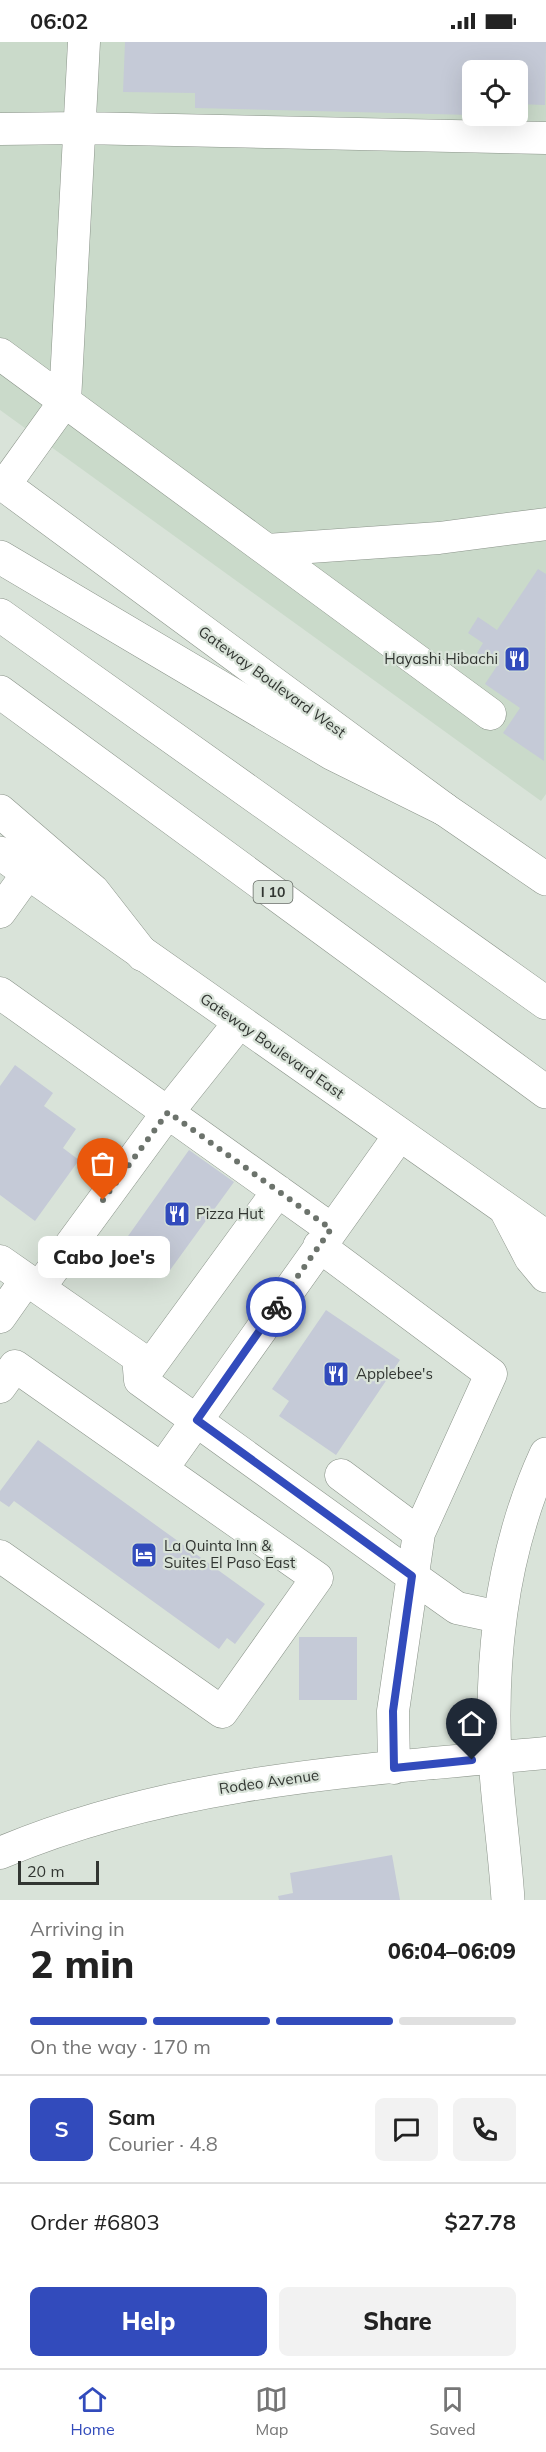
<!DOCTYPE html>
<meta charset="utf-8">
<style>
:root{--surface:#fff;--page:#f2f2f2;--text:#222;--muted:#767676;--line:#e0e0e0;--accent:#324bbc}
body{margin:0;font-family:Mulish,sans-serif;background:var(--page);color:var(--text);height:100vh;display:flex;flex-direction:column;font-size:22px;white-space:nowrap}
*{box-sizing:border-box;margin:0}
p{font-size:20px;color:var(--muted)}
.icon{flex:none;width:33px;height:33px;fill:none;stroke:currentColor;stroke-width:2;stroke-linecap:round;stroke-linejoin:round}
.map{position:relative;height:1858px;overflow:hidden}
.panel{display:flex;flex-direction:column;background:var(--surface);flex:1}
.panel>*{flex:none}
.fabs{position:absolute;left:462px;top:18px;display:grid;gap:12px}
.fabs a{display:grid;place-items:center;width:66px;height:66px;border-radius:9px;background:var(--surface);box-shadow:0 6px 24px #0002;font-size:30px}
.scale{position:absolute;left:18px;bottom:15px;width:81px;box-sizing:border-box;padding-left:6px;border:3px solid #323632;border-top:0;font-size:16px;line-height:21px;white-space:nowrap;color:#323632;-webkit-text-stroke:4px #d9e3d9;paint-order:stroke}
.pin{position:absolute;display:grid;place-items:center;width:51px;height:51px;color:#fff;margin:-62px -26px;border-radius:50% 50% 50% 0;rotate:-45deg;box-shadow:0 0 6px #0007}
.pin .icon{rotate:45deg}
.courier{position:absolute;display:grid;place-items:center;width:60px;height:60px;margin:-30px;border:4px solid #324bbc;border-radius:50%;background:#fff;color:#222;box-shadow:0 2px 8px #0007}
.bubble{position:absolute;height:42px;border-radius:9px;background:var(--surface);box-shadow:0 6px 24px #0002;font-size:20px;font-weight:800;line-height:42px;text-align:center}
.overview em{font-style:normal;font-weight:800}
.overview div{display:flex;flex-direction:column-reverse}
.overview{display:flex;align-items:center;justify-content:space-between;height:102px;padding:0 30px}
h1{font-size:39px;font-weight:800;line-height:45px}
.bar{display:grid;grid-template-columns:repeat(4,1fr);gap:9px 6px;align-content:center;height:72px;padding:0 30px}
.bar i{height:8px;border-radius:4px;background:var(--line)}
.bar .selected{background:var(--accent)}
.bar p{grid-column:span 4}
.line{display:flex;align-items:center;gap:15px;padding:0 30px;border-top:2px solid var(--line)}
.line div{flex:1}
.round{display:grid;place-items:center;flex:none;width:63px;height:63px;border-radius:9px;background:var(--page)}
.primary-button{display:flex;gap:12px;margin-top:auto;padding:12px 30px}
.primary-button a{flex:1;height:69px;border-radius:9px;background:var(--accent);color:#fff;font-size:24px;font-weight:800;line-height:69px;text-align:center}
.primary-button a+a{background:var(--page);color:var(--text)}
.status{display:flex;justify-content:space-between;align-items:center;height:42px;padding:0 30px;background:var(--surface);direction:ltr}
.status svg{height:16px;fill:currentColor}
.tab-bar{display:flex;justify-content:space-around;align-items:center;height:84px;border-top:2px solid var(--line);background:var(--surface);font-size:16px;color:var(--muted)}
.tab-bar a{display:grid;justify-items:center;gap:3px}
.tab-bar .selected{color:var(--accent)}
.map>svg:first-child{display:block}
</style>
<div class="status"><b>06:02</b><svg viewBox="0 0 49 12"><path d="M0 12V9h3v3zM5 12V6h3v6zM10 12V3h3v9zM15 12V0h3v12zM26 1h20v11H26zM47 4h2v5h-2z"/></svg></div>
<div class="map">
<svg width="546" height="1858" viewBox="0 0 546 1858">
<rect width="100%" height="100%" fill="#d9e3d9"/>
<path fill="#cadaca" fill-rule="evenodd" d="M0,0H546V752L541,759L0,368ZM472,28H518V74H472Z"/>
<path fill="#c5cad7" d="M125,0H546L545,63L518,62V28H472V73L195,66V51L123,50Z
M538,527L546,532L544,719L503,691L520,666L485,642L497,624L477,611L483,601L468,591L478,575L497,588Z
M15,1023L53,1051L44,1064L76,1087L63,1106L79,1118L35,1179L0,1153V1044Z
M189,1108L234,1140L165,1235L121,1204Z
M326,1268L400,1318L336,1413L279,1374L289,1359L272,1347Z
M38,1398L265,1562L235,1602L227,1596L219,1607L14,1459L9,1465L0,1459V1449Z
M299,1595H357V1658H299Z
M392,1813L400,1858H279L278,1854L293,1851L290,1831Z"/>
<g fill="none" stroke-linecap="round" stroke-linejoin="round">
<g stroke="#8b948a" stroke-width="33">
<path id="minor" d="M0,87L81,86L546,96
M0,312L490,672
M4,444L65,359L84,0
M267,508L439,496L546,482
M0,870L28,831
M0,951L331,1187
M319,1204L491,1332L419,1491L393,1669L394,1726
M0,1219L138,1315L140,1338L412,1534L457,1566L499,1575
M39,1246L168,1070L239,981
M0,1275L26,1238
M140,1338L278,1149
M0,1345L15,1324L317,1536L222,1670L0,1514
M162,1427L399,1094
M341,1433L419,1491
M0,1811C173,1738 361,1728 546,1711"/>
</g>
<g stroke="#8b948a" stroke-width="34">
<path id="major" d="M0,440L444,767L546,837
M0,811L546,1195
M507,1170L531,1216L546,1234
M508,1858C505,1811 498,1764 495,1716C490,1611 502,1508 546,1412"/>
</g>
<g stroke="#8b948a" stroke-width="34">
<path id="highway" d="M0,515L333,712L444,767
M0,573L546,961
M0,650L546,1050
M0,769L93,849L143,913"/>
</g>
<use href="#minor" stroke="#fff" stroke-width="32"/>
<use href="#major" stroke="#fff" stroke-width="33"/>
<use href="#highway" stroke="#fff" stroke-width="33"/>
</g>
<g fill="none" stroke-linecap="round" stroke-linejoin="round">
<path stroke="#6c736c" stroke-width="6" stroke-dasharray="0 10.8" d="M103,1158L168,1070L331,1187L276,1265"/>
<path stroke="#324bbc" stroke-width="8" d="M276,1265L197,1378L412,1534L393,1669L394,1726L472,1718"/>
</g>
<defs>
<g id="restaurant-square" transform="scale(1.35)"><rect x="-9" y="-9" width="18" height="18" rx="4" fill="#324bbc" stroke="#d9e3d9"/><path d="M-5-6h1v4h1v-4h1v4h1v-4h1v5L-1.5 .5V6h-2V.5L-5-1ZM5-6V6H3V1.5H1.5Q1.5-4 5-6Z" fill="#fff"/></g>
<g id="hotel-square" transform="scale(1.35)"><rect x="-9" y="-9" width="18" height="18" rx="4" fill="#324bbc" stroke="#d9e3d9"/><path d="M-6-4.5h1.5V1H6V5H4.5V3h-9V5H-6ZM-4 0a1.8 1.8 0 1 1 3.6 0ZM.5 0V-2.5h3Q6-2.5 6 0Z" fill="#fff"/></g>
</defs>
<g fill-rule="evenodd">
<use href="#restaurant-square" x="517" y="617"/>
<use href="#restaurant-square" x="177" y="1172"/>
<use href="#restaurant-square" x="336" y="1332"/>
<use href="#hotel-square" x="144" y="1513"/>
</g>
<g text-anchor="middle" stroke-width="4.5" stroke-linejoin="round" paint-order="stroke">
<rect fill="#d9e3d9" stroke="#646a64" stroke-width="1.5" x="253.5" y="839" width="39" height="22" rx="4.5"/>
<g font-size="14" font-weight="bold" fill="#323632">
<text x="273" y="855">I 10</text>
</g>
<g font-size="15" fill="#323632" stroke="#d9e3d9" text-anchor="start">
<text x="498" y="622" text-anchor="end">Hayashi Hibachi</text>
<text x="196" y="1177">Pizza Hut</text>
<text x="356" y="1337">Applebee's</text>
<text x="164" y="1509">La Quinta Inn &amp;<tspan x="164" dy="17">Suites El Paso East</tspan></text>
</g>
<g font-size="15" fill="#323632" stroke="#d9e3d9">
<text transform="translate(272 640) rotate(36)" y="5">Gateway Boulevard West</text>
<text transform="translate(272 1004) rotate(35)" y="5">Gateway Boulevard East</text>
<text transform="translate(269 1740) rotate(-8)" y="5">Rodeo Avenue</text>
</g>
</g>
</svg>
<div class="fabs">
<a><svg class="icon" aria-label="locate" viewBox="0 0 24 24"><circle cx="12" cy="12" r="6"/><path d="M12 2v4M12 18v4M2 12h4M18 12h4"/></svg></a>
</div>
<div class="scale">20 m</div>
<div class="pin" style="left:103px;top:1158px;background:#ea580c"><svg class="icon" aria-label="bag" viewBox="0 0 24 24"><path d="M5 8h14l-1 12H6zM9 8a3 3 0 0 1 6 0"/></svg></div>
<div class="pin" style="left:472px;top:1718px;background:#1f2937"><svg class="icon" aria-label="home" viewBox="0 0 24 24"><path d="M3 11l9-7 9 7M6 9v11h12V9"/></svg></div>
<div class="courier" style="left:276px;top:1265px"><svg class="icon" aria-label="bike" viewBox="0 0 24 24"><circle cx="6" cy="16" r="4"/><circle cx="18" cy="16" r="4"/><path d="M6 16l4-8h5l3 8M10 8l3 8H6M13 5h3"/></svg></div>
<div class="bubble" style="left:38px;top:1194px;width:132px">Cabo Joe's</div>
</div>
<section class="panel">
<div class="overview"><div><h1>2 min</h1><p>Arriving in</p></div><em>06:04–06:09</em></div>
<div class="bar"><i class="selected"></i><i class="selected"></i><i class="selected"></i><i></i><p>On the way · 170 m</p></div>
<div class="line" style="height:108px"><b class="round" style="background:var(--accent);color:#fff">S</b><div><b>Sam</b><p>Courier · 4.8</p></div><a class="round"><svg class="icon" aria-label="chat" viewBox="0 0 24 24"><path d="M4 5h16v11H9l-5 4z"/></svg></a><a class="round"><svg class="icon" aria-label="phone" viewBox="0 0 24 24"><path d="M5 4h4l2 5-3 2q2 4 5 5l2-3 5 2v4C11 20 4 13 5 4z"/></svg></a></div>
<div class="line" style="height:78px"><div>Order #6803</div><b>$27.78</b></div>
<div class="primary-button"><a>Help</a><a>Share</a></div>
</section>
<nav class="tab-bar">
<a class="selected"><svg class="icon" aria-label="home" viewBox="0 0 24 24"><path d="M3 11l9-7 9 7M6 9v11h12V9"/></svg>Home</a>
<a><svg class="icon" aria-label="map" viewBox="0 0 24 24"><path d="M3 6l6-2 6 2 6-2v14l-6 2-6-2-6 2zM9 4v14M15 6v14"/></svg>Map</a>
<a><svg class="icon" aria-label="saved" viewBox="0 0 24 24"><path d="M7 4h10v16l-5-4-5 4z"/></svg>Saved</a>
</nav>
